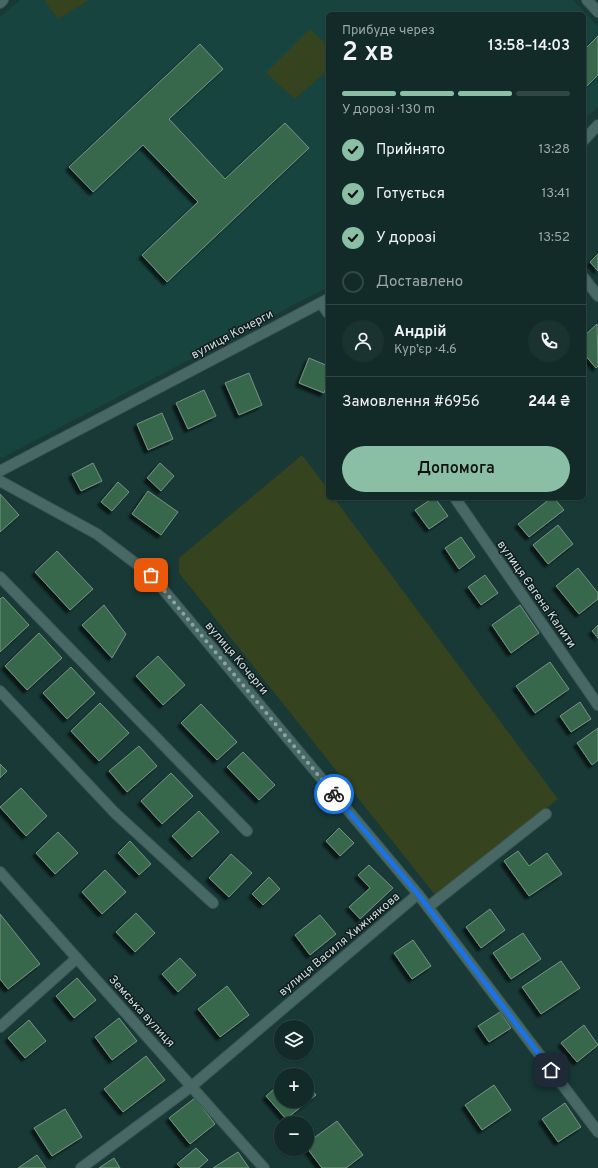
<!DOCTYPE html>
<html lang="uk">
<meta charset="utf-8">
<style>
:root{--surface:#122b28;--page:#1b3330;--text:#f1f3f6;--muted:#9ca7a8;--line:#314745;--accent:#8abfa5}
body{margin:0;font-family:Overpass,sans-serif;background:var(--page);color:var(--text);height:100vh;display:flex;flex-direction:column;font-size:15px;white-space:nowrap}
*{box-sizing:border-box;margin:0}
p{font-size:13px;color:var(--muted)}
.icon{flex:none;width:22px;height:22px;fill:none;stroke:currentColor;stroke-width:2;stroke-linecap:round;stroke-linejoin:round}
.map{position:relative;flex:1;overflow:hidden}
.details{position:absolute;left:326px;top:12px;width:260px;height:488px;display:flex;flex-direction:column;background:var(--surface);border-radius:6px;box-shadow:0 1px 3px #0004,0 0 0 1px var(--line)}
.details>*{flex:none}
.buttons{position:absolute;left:274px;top:1020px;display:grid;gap:8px}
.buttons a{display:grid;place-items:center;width:40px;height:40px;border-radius:50%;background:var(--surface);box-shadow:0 1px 3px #0004,0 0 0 1px var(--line);font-size:20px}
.pin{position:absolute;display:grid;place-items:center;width:34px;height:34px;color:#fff;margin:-17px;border-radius:8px;box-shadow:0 2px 6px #0006}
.courier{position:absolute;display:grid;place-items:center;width:40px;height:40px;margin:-20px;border:3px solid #1a73e8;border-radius:50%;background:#fff;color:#222;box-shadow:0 1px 5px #0007}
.headline em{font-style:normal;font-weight:600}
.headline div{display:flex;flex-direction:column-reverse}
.headline{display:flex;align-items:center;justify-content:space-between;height:68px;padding:0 16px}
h1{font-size:26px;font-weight:600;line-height:30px}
.bar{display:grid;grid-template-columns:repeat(4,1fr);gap:6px 4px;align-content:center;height:48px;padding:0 16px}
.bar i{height:5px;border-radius:3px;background:var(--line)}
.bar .active{background:var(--accent)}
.bar p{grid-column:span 4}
.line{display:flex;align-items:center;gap:10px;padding:0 16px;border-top:1px solid var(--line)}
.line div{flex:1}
.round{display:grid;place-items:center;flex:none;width:42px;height:42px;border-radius:21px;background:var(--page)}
ol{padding:0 16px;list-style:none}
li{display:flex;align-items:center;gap:12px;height:44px}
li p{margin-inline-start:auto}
li .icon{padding:4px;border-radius:50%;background:var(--accent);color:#111;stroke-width:4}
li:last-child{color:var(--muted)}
li i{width:22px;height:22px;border:2px solid var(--line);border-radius:50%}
.button{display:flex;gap:8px;margin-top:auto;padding:8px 16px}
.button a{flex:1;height:46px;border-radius:24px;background:var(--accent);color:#111;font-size:16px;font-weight:600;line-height:46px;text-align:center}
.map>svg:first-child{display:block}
</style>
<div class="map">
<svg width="598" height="1168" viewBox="0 0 598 1168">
<defs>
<filter id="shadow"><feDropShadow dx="-3.5" dy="3.5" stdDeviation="1" flood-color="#0009"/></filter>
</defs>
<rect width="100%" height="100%" fill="#183936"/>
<path fill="#17443f" d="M20,0H573L598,26V107L584,119V14H328V287L2,458L0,456V17Z"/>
<path fill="#35431e" d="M44,0H89L58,19Z
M310,29L328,46V70L295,99L266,73Z
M302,455L328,489V498H334L558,799L436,896L179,573V558Z"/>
<path fill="#38684c" stroke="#799382" filter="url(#shadow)" d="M598,36V75L584,89V50Z
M200,44L223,69L169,119L225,179L285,123L309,148L167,282L142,255L198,202L143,145L93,192L69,167Z
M598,254V271L590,262Z
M597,324L598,366L596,368L584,354V336Z
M309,358L328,366V383L324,393L299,383Z
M249,373L262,405L239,415L225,383Z
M204,390L216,416L188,429L176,403Z
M162,413L173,439L148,450L137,424Z
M93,463L102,481L81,491L72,474Z
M160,463L174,476L161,491L147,478Z
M118,482L129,492L112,511L101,502Z
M148,491L178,512L161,535L132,514Z
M0,494L19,515L0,532Z
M433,498H435L448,516L429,529L415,510Z
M551,498H554L564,510L529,537L518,524Z
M558,525L573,544L548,564L533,545Z
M461,537L475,557L459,569L445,548Z
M57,551L93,589L70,610L35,572Z
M578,568L598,593V599L579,614L556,586Z
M485,575L498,593L481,605L468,587Z
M3,597L29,625L0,652V599Z
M104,605L126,634L112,658L82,625Z
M520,605L539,633L511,653L492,625Z
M598,625V638L592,631Z
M39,633L62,658L27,690L5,666Z
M158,656L185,685L163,705L136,676Z
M550,662L569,689L535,713L516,686Z
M71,667L95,693L67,719L43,693Z
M580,702L591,719L571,732L560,716Z
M100,703L129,733L99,761L71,731Z
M201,704L237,742L217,760L181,723Z
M598,728V760L592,765L577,743Z
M139,746L157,766L127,792L109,771Z
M243,752L275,785L259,800L227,767Z
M0,764L7,771L0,778Z
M171,773L193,796L162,824L141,801Z
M21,788L47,816L26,836L0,807Z
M199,811L219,832L192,857L172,836Z
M339,828L354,843L340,856L326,841Z
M58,832L78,853L55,874L36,853Z
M130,841L151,864L139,875L118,853Z
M518,851L529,866L547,853L562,874L529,896L504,861Z
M231,854L252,873L229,897L209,878Z
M369,865L393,888L360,919L349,907L370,888L358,875Z
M105,870L126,892L102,914L82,892Z
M269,877L280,889L263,905L252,894Z
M490,909L505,930L481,948L466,927Z
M136,913L155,933L135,952L116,932Z
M0,914L40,964L8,989L0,979Z
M320,915L336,934L310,955L295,935Z
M523,933L541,959L511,979L493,953Z
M413,940L431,966L412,979L394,953Z
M180,958L196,975L178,992L162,974Z
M561,961L580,988L541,1014L522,987Z
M77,978L96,1000L74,1018L56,996Z
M227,986L249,1015L220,1037L198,1009Z
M500,1012L511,1028L489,1042L478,1026Z
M119,1018L137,1041L112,1060L95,1037Z
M29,1020L46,1041L25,1058L8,1038Z
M584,1025L598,1045L577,1062L561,1043Z
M146,1056L165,1080L123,1112L104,1089Z
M281,1083V1101H307V1084L316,1095L286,1119L266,1096Z
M494,1085L511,1110L482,1130L465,1105Z
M195,1098L215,1124L190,1144L169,1118Z
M565,1103L581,1127L558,1142L542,1119Z
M65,1109L82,1137L52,1156L34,1128Z
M337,1121L363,1155L346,1168H322L307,1148V1143Z
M196,1148L208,1160L199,1168H181L177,1164Z
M238,1152L249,1168H213Z
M37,1155L46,1168H18Z
M114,1158L120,1168H99Z"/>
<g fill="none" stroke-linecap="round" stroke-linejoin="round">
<g stroke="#395552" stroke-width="12">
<path id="service" d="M0,3L3,0
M428,907L546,814"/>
</g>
<g stroke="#395552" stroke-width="12">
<path id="minor" d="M587,0L598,12
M584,140L598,125
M584,278L598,296
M321,303L328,313
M0,471L328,299
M0,481L97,534L151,575L418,894
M455,498L598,705
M0,577L247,831
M0,691L115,813L213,903
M0,872L264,1168
M0,1027L77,958
M81,1168L192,1086L418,894L598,1132"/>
</g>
<use href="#service" stroke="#476864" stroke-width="10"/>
<use href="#minor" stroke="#476864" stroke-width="10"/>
</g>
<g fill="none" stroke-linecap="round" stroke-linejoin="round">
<path stroke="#8da4a1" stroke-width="4" stroke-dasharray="0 7.2" d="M151,575L334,794"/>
<path stroke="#1a73e8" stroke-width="5" d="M334,794L418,894L551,1070"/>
</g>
<g text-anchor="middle" stroke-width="3" stroke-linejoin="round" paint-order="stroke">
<g font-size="12" fill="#ccdedb" stroke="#101d1c">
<text transform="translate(232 334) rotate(-28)" y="4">вулиця Кочерги</text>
<text transform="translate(537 594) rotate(55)" y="4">вулиця Євгена Калити</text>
<text transform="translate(237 658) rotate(50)" y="4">вулиця Кочерги</text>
<text transform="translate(339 944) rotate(-40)" y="4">вулиця Василя Хижнякова</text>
<text transform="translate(142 1011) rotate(48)" y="4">Земська вулиця</text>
</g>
</g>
</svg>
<div class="buttons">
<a><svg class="icon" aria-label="layers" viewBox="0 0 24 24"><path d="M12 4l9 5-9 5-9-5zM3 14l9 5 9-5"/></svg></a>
<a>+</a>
<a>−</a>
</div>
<div class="pin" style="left:151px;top:575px;background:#ea580c"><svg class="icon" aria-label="bag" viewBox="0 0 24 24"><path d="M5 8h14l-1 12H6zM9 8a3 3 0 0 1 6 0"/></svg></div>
<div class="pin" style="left:551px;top:1070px;background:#1f2937"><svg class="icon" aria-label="home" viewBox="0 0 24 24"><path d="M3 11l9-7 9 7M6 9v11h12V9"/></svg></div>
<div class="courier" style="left:334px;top:794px"><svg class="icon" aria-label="bike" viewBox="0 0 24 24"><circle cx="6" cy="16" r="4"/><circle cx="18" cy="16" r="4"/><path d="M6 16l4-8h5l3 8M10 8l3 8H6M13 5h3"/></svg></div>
<section class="details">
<div class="headline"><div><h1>2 хв</h1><p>Прибуде через</p></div><em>13:58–14:03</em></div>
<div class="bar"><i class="active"></i><i class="active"></i><i class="active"></i><i></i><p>У дорозі · 130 m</p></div>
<ol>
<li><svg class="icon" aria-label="check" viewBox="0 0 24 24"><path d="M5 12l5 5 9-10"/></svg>Прийнято<p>13:28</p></li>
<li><svg class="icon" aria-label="check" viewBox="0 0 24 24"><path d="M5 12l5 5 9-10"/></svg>Готується<p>13:41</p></li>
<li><svg class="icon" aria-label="check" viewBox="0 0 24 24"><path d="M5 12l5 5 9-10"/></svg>У дорозі<p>13:52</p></li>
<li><i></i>Доставлено</li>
</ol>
<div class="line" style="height:72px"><a class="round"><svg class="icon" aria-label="person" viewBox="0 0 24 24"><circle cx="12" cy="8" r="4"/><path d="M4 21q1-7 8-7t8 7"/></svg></a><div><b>Андрій</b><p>Кур’єр · 4.6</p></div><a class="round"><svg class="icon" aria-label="phone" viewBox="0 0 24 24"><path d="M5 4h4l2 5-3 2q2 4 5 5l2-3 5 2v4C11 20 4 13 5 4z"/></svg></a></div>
<div class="line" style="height:52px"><div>Замовлення #6956</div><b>244 ₴</b></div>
<div class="button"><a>Допомога</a></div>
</section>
</div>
